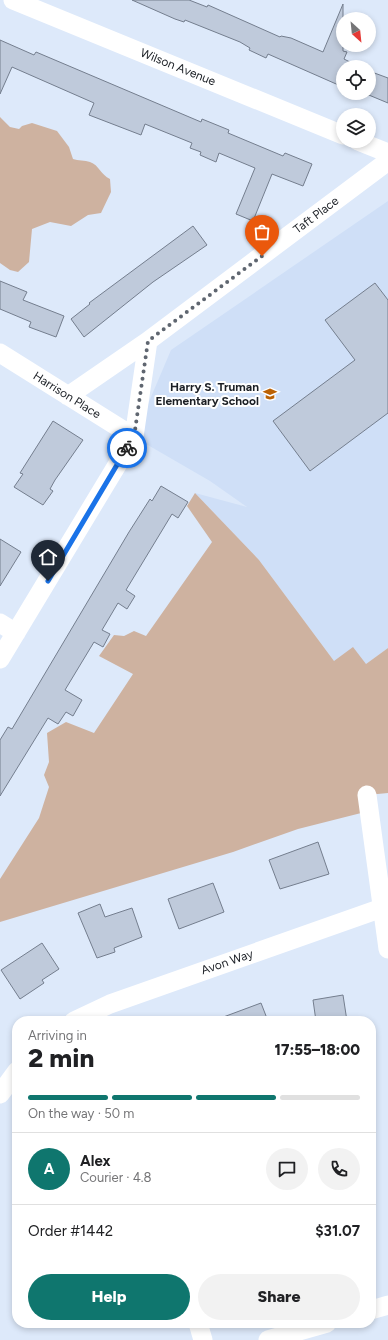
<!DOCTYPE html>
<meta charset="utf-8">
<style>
:root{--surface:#fff;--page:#f2f2f2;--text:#202124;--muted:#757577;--line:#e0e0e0;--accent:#0f766e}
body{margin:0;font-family:Figtree,sans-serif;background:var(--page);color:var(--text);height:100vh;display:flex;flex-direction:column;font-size:15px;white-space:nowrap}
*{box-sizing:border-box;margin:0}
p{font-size:13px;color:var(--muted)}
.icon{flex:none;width:22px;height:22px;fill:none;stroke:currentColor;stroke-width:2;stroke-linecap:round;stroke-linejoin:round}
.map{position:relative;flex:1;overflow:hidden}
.side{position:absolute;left:12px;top:1016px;width:364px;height:312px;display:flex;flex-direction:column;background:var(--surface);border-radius:16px;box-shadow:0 2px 6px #0003}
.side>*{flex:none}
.needle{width:26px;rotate:153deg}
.controls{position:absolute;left:336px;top:12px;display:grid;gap:8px}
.controls a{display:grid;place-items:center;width:40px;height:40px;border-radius:50%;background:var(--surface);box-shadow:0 2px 6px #0003;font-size:20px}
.pin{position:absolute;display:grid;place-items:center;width:34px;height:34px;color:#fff;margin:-41px -17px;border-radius:50% 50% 50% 0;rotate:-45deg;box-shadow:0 0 4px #0007}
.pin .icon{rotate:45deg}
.courier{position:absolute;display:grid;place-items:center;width:40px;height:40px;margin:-20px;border:3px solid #1a73e8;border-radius:50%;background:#fff;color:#222;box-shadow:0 1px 5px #0007}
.overview em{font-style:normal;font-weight:800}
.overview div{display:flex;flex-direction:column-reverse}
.overview{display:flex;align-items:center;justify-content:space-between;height:68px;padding:0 16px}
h1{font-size:26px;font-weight:800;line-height:30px}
.bar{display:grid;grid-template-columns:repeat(4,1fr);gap:6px 4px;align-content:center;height:48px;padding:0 16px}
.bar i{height:5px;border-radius:3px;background:var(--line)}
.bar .active{background:var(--accent)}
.bar p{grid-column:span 4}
.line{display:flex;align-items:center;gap:10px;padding:0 16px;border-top:1px solid var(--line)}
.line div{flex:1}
.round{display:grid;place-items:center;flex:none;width:42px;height:42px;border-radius:21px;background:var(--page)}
.button{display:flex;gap:8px;margin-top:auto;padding:8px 16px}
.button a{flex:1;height:46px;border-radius:24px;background:var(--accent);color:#fff;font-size:16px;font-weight:800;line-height:46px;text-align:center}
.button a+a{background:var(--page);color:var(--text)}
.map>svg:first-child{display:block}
</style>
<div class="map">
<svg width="388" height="1340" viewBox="0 0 388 1340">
<rect width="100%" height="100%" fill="#dde9fa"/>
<path fill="#cfdff7" d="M388,201V648L366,664L334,661L259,560L195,493L247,507L210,481L134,437L171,350Z"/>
<path fill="#ceb2a0" d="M0,117L10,127L19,129L22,126L32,123L57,131L69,147L73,159C78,161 85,160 90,162C99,165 101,175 110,179L111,192L101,213L88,215L71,226L50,222L32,229L29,262L18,272L10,270L0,263Z
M195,493L259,560L334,661L353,647L366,664L388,648V793L367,795L369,811L298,829L233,852L0,922V879L39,818L49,787L44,775L49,762L47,733L66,722L94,733L133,674L99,656L114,635L124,636L134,631L146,636L212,542L187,506Z"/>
<path fill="#bfcadb" stroke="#747e8e" d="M132,0H189L207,7L208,5L280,37L281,36L291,38L323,52L343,4V51L347,52L344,59L360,67H343V87L268,54L266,58L249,50L250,48L240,42L185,20L184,22L175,19Z
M0,40L34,55L36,52L201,122L202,119L229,130L228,133L283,156L285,153L312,164L303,186L272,174L253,221L236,214L255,168L219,153L216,162L200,155L201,152L190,148L192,143L145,124L141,135L89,115L94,103L12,67L0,94Z
M369,71L388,78V103L364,93H369Z
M193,226L207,245L153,282L84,337L71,319L90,304L89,303Z
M0,281L27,292L23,300L64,316L56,337L29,327L31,322L0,309Z
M375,283L388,300V413L310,471L273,421L355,360L325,320Z
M53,421L83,440L55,480L50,489L53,491L43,505L14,487L23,474L20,473Z
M161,486L188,502L178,518L172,514L126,590L135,596L127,609L118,603L102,630L110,634L103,647L94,642L65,690L82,700L73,716L66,712L58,724L48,718L0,796V740L8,727L12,729L129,532L150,499L152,501Z
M0,539L21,552L0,586Z
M318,842L329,874L280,889L269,860Z
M213,883L224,912L179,929L168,899Z
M100,904L105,917L132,908L142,937L114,948L115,952L97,958L78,913Z
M42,943L59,969L42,980L44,983L20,999L1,970Z
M343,995L347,1021H316L313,1000Z
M261,1003L268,1021H218V1019Z"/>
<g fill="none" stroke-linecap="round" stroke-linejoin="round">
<path stroke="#fff" stroke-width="19" d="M13,0L343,135
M358,141L388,153
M0,353L134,437
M68,396L148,341
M0,623L16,633
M0,659L134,437L148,341L388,161
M367,795L388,949
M74,1021L110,1004L382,908
M0,1094L17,1071
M371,1310L388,1305
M198,1323L203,1340
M268,1340L327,1323"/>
</g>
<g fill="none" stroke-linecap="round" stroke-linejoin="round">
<path stroke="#5f6670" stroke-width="4" stroke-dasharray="0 7.2" d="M127,448L134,437L148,341L262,256"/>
<path stroke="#1a73e8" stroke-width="5" d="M48,581L127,448"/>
</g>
<defs>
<g id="school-bare" transform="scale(1.08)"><path d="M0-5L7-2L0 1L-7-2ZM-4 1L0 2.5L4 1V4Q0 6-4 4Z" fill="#bb6104" stroke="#fff" stroke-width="2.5" paint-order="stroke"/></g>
</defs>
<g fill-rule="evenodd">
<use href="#school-bare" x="270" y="394"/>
</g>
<g text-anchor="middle" stroke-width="4" stroke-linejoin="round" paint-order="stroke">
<g font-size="12" fill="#1b1f25" stroke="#fff">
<text transform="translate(178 67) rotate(22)" y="4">Wilson Avenue</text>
<text transform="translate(316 215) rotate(-37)" y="4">Taft Place</text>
<text transform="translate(67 395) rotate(32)" y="4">Harrison Place</text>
<text transform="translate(227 962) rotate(-19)" y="4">Avon Way</text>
</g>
<g font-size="12" font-weight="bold" fill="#1b1f25" stroke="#fff" text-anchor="end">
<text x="259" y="391">Harry S. Truman<tspan x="259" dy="14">Elementary School</tspan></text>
</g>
</g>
</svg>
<div class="controls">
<a><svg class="needle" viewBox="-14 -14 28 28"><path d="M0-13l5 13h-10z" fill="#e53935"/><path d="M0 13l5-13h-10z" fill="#757577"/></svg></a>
<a><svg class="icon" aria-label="locate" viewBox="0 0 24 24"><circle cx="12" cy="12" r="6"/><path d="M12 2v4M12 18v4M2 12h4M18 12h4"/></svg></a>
<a><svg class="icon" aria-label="layers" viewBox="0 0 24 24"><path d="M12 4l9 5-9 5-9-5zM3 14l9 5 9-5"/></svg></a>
</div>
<div class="pin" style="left:262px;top:256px;background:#ea580c"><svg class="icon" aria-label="bag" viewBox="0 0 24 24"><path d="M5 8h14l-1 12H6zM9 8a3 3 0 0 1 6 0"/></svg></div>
<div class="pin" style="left:48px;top:581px;background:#1f2937"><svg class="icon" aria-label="home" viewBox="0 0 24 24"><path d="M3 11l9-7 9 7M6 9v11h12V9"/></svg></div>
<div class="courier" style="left:127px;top:448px"><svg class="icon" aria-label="bike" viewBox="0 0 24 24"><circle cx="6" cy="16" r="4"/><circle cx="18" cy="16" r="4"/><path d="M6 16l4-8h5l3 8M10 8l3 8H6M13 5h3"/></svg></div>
<section class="side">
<div class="overview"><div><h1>2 min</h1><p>Arriving in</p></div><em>17:55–18:00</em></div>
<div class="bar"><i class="active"></i><i class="active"></i><i class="active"></i><i></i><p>On the way · 50 m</p></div>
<div class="line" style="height:72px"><b class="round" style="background:var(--accent);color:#fff">A</b><div><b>Alex</b><p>Courier · 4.8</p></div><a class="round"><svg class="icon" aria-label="chat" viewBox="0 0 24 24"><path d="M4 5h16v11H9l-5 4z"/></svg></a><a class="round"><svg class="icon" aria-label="phone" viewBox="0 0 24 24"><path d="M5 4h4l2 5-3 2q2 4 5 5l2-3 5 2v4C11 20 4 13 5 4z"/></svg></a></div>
<div class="line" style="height:52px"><div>Order #1442</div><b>$31.07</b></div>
<div class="button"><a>Help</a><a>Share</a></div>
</section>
</div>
